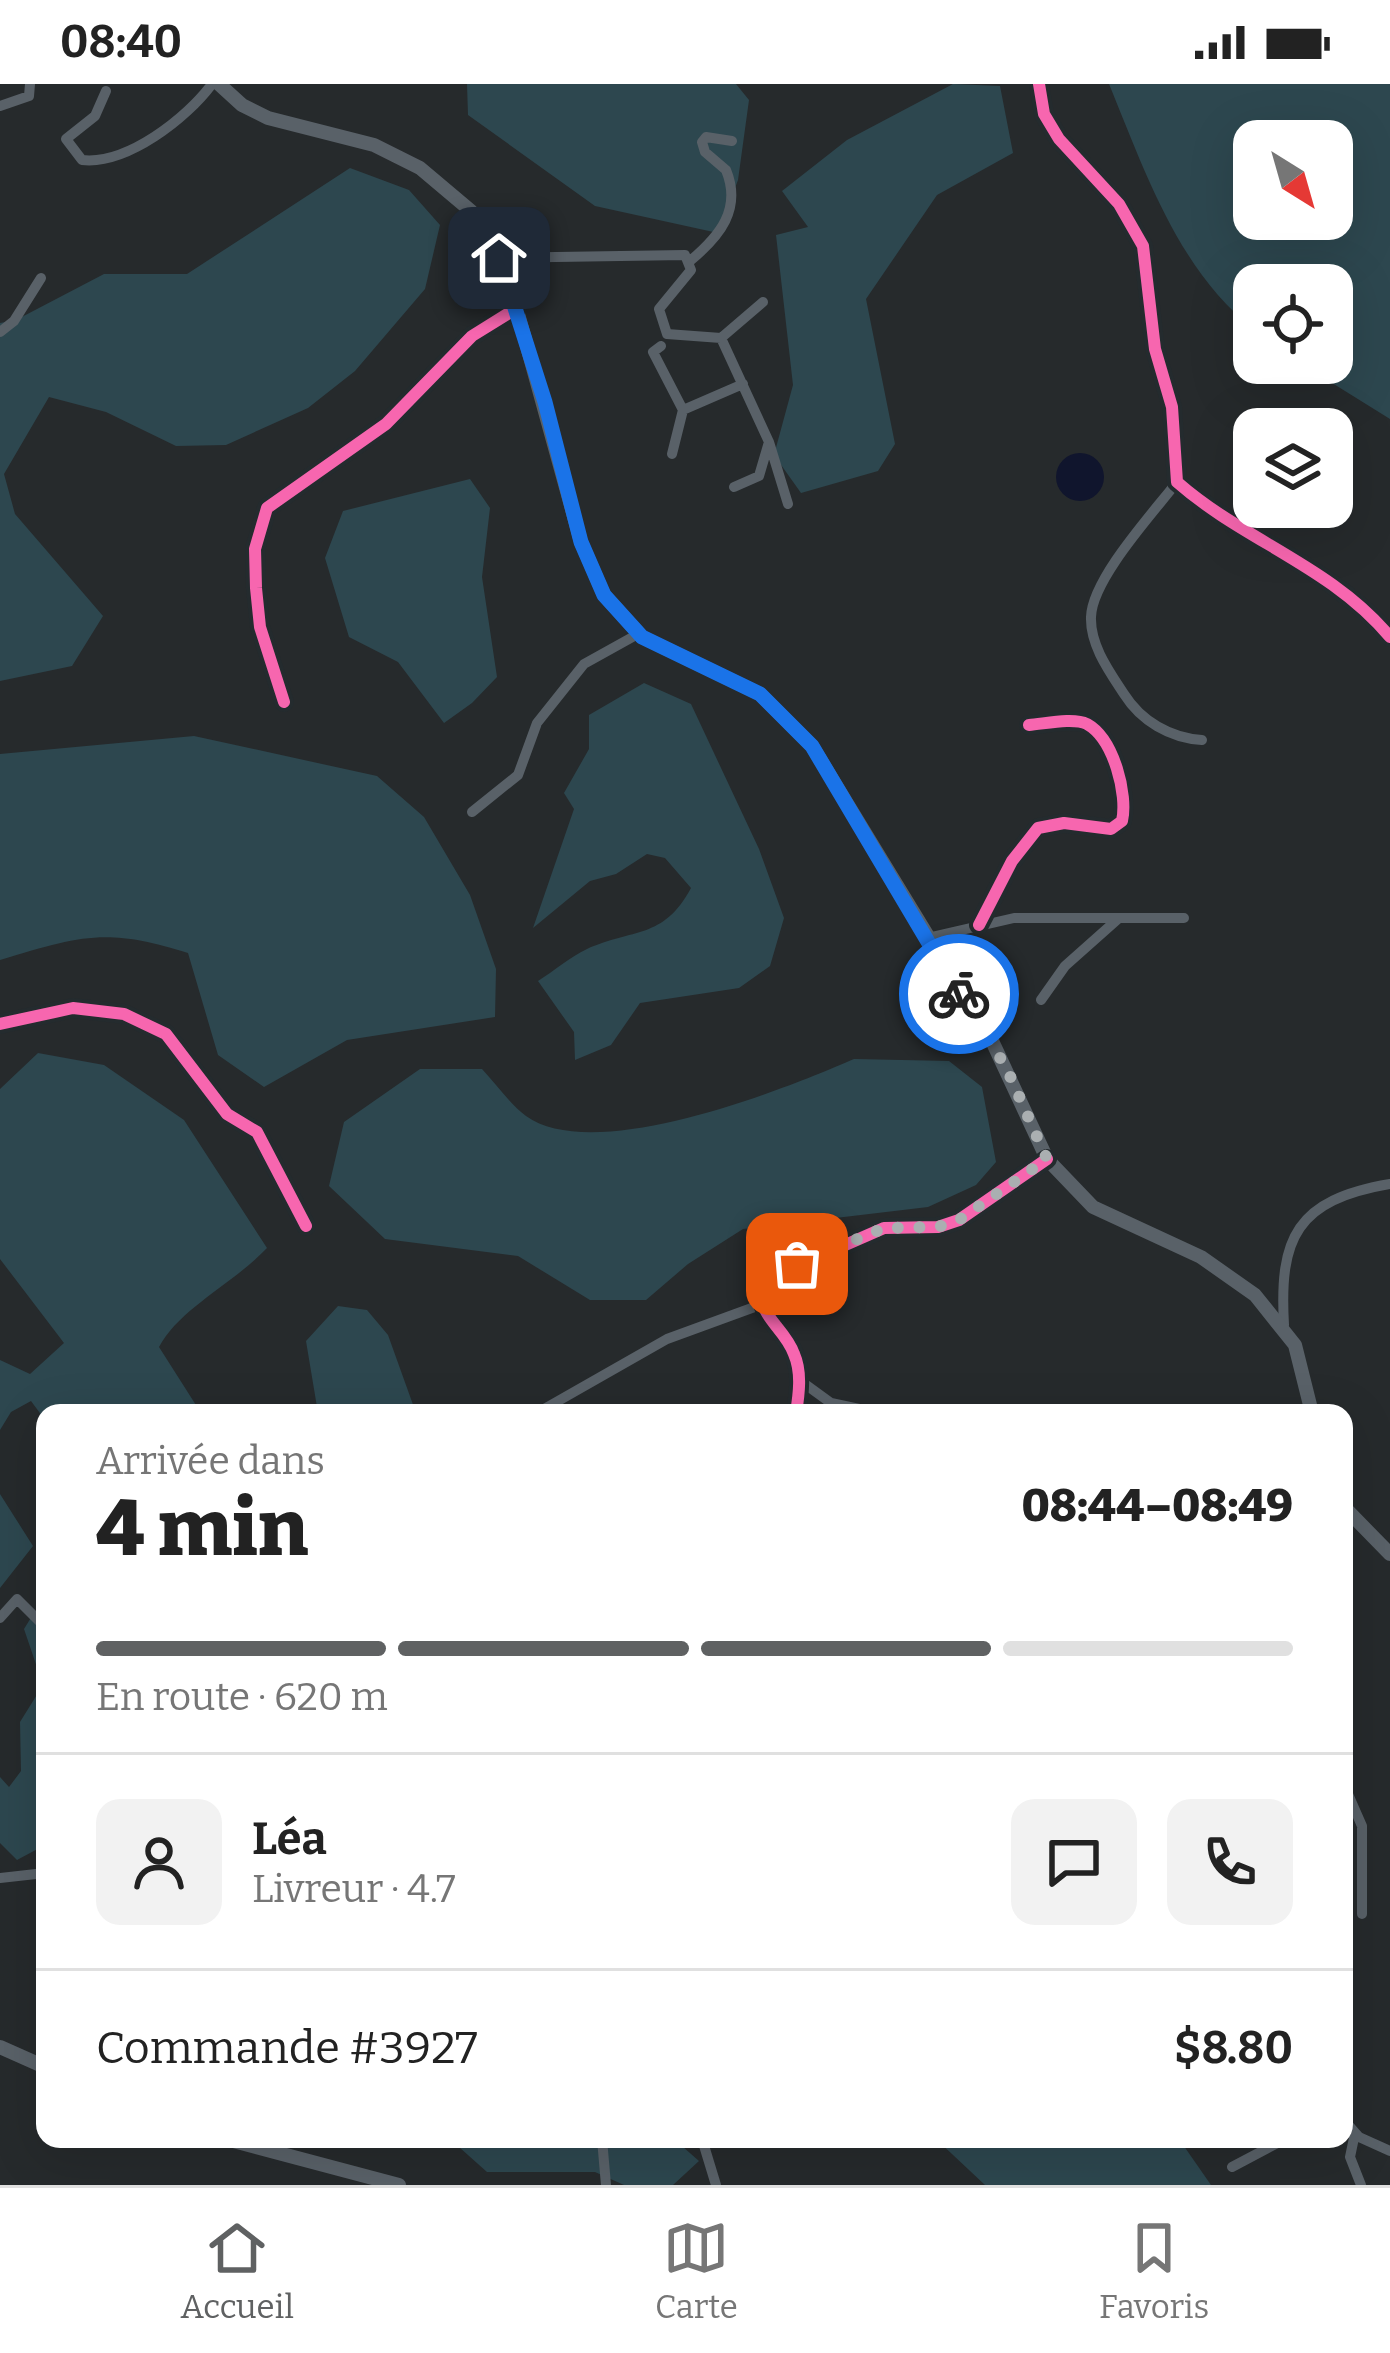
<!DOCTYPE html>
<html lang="fr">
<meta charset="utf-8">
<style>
:root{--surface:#fff;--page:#f2f2f2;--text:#222;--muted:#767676;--line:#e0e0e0;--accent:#5f6162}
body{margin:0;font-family:Bitter,serif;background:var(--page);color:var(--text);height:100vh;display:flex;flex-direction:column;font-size:45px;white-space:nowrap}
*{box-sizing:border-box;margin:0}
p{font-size:39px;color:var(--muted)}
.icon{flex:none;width:66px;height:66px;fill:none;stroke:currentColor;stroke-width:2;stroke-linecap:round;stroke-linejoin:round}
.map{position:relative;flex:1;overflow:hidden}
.drawer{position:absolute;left:36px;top:1320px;width:1317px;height:744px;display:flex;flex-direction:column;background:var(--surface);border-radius:24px;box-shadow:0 12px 48px #0002}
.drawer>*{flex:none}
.needle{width:78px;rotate:143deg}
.tools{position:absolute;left:1233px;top:36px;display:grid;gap:24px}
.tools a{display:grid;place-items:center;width:120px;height:120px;border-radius:24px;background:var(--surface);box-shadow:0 12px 48px #0002;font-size:60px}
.pin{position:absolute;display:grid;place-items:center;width:102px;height:102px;color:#fff;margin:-51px;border-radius:24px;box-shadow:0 6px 18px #0006}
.courier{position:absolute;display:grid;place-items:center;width:120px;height:120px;margin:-60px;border:9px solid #1a73e8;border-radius:50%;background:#fff;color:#222;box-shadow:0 3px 15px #0007}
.overview em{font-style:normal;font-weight:800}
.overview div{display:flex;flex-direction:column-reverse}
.overview{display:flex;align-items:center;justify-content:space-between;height:204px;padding:0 60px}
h1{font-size:78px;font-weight:800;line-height:90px}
.bar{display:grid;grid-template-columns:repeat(4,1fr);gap:18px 12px;align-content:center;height:144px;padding:0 60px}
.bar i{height:15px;border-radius:9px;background:var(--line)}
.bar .active{background:var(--accent)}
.bar p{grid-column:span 4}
.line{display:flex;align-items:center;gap:30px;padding:0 60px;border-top:3px solid var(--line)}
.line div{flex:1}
.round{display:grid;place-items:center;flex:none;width:126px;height:126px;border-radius:24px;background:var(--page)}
.status{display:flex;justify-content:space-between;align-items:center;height:84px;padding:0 60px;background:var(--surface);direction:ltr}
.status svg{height:33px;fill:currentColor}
.tabs{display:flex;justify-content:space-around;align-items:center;height:168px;border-top:3px solid var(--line);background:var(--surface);font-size:33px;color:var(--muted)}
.tabs a{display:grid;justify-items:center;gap:6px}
.tabs .active{color:var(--accent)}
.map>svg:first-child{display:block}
</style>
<div class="status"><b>08:40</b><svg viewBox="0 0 49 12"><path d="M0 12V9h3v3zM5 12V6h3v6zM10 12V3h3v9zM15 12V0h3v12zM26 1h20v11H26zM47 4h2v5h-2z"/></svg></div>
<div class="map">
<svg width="1390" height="2101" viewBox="0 0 1390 2101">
<rect width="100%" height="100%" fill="#262a2c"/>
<path fill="#2d474f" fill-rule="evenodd" d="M467,0H736L749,16L738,96L718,149L595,122L468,31Z
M953,0L1000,2L1013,69L937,111L866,215L895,360L878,387L801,409L774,371L793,301L776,151L808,143L782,107L847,56Z
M1109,0H1390V335L1300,279H1332V201H1254V245C1179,188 1144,85 1109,0ZM1254,57H1332V135H1254Z
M350,84L409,106L440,141L425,205L355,287L308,324L226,361L176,362L106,328L49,313L4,390L15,430L103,532L72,582L0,597V239L16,236L104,190H187Z
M470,395L490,424L482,493L497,593L472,619L444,639L398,578L349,553L325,474L343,427Z
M644,599L691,620L759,765L784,834L770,882L739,904L640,919L611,961L575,976L574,948L538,897C554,887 570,873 587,865C633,844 663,856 691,804L665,774L647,770L616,790L590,797L533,844L574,725L564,709L589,665V631Z
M194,652L377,692L424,733L470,811L496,885L495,933L347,956L264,1003L218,971L188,869C106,843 80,852 0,876V670Z
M38,969L104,981L184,1036L267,1164C233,1200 180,1224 159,1263L201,1329H45V1336L31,1317L11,1328L0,1346V1276L30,1290L64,1259L0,1175V1005Z
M854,975L949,977L982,1003L996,1078L976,1101L928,1123L743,1145L688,1180L646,1216H590L518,1172L385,1155L329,1102L344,1038L420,985H482C496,1000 510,1020 526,1032C594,1081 783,1006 854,975Z
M338,1222L367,1226L388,1251L416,1329H318L306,1257Z
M0,1410L33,1462L0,1504Z
M32,1532L45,1549V1761L17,1776L0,1759V1693L9,1703L21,1687L20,1638L43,1601L24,1545Z
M450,2055H674L699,2077L673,2101H624L595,2088H487Z
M936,2055H1179L1211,2101H985Z"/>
<path fill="#10152d" d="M1056 393a24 24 0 1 1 48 0a24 24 0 1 1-48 0Z"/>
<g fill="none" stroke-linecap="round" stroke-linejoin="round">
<path stroke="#596168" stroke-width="10" d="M1039,0L1044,30L1059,55L1119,120L1143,162L1155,265L1172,323L1177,398C1244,457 1331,482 1390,553
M106,7L95,32L66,55L82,76C127,81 187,34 212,0
M0,22L29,12L30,0
M499,174L685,171L691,186L659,225L667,250L721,254L769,358L788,420
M690,177C720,152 742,125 726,86L705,68L702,58L706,53L732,57
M0,248L14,237L41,194
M721,254L763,218
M661,262L653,268L683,326L743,300
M672,370L683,326
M1177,398C1153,429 1092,495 1091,533C1090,561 1109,587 1124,610C1141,637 1170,654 1202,656
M734,403L759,392L769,358
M284,618L260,543L256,504L255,465L267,424L386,340L472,252L517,224
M472,728L518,691L537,639L584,580L638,550
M979,841L1012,777L1038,744L1064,739L1111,745L1122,737C1128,711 1114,655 1087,640C1073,633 1044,640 1029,641
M927,854L1014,834H1184
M1041,916L1065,882L1119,834
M0,940L73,924L124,930L166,950L227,1030L257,1048L306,1142
M1284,1241C1279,1154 1296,1116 1390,1100
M798,1295L831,1319L878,1329
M537,1329L667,1255L760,1221
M796,1329C799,1310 802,1288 794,1270C783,1239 747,1228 770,1194L884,1144L938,1143L959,1136L1047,1075
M0,1534L17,1515L45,1543
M1344,1701L1362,1742V1830
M0,1794L45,1789
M1344,2036L1359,2053L1390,2067
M1355,2049L1350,2073L1361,2101
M602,2055L606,2101
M702,2055L716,2101
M1232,2083L1285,2055"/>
<path stroke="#596168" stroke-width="14" d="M219,0L242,21L268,34L374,61L420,84L471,127L509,197L581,458L604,511L642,553L760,610L812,662L993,959L1047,1075L1093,1123L1201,1173L1255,1211L1295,1261L1312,1329
M1344,1423L1390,1470
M0,1963L45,1983
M226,2055L399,2101"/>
<g stroke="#242b2e" stroke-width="20">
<path id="cycleway" d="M1039,0L1044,30L1059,55L1119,120L1143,162L1155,265L1172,323L1177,398C1244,457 1331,482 1390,553
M284,618L260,543L256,504L255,465L267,424L386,340L472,252L517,224
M979,841L1012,777L1038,744L1064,739L1111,745L1122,737C1128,711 1114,655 1087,640C1073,633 1044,640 1029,641
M0,940L73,924L124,930L166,950L227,1030L257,1048L306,1142
M796,1329C799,1310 802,1288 794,1270C783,1239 747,1228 770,1194L884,1144L938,1143L959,1136L1047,1075"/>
</g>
<use href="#cycleway" stroke="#f766af" stroke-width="12"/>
</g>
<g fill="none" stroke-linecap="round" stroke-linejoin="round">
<path stroke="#aaafb1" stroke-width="12" stroke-dasharray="0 21.6" d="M797,1180L884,1144L938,1143L959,1136L1047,1075L1006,983L959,910"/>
<path stroke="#1a73e8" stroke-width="15" d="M499,174L545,318L581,458L604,511L642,553L760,610L812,662L959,910"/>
</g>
</svg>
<div class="tools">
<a><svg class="needle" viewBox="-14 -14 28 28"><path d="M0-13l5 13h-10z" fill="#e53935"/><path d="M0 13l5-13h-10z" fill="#767676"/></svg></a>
<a><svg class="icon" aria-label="locate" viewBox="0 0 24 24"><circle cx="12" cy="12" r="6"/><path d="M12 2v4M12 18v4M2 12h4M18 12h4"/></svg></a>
<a><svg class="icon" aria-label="layers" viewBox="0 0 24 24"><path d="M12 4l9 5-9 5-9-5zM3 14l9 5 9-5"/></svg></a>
</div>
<div class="pin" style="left:797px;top:1180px;background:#ea580c"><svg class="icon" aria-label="bag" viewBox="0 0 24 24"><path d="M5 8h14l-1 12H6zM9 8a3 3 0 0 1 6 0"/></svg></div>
<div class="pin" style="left:499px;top:174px;background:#1f2937"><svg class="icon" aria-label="home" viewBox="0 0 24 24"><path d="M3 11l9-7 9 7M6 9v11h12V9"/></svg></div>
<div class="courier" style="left:959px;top:910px"><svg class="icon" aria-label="bike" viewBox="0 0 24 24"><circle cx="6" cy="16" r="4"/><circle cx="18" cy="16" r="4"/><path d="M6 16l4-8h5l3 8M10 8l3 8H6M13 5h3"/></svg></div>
<section class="drawer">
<div class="overview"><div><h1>4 min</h1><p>Arrivée dans</p></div><em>08:44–08:49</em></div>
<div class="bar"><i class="active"></i><i class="active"></i><i class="active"></i><i></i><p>En route · 620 m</p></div>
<div class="line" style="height:216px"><a class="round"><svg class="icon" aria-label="person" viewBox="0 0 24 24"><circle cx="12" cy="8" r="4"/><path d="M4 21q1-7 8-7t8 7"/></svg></a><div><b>Léa</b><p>Livreur · 4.7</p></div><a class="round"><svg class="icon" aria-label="chat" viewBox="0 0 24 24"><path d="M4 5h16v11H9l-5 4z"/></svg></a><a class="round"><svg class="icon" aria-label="phone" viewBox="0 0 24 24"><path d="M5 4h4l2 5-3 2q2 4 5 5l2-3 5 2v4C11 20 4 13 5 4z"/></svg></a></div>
<div class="line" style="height:156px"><div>Commande #3927</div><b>$8.80</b></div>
</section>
</div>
<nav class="tabs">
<a class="active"><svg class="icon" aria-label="home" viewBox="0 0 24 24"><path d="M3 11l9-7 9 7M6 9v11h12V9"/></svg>Accueil</a>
<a><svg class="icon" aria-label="map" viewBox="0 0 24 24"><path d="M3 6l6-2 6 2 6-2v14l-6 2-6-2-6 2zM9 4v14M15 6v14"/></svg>Carte</a>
<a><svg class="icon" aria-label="saved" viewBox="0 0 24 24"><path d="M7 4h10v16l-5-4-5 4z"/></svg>Favoris</a>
</nav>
